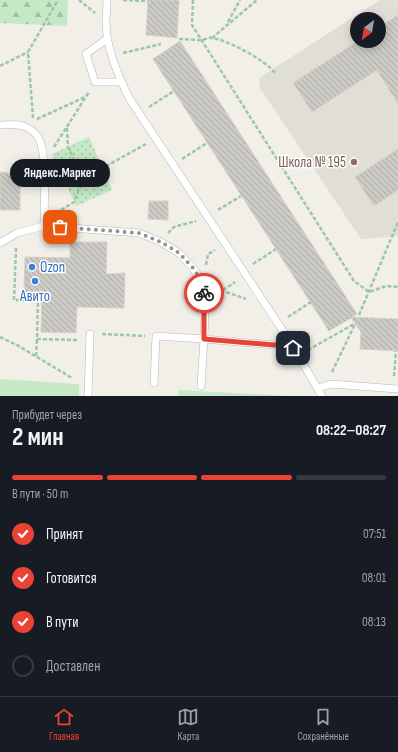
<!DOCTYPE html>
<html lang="ru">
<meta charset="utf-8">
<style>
:root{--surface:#171b24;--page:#242831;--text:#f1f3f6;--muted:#9ea1a6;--line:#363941;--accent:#ea4335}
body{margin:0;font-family:"Sofia Sans Condensed",sans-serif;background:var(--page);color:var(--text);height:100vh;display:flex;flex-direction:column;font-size:15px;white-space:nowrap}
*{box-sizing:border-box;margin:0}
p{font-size:13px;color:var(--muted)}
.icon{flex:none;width:22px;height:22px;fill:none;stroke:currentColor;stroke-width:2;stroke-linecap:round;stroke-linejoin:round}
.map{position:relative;height:396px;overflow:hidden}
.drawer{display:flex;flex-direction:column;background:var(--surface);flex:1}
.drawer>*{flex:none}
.needle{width:26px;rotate:211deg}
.controls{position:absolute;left:350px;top:12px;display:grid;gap:8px}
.controls a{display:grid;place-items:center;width:36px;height:36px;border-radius:50%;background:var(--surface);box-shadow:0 2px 10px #0003;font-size:20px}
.pin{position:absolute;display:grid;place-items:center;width:34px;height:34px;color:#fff;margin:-17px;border-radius:8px;box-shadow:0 2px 6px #0006}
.courier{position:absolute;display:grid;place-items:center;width:40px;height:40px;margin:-20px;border:3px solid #ea4335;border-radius:50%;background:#fff;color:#222;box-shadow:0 1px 5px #0007}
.bubble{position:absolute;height:28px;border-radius:14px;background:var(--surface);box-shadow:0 2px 10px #0003;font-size:13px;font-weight:700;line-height:28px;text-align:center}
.overview em{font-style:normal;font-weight:700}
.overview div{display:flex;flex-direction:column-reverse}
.overview{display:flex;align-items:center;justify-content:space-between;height:68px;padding:0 12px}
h1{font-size:26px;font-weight:700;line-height:30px}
.bar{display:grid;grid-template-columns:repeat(4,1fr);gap:6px 4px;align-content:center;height:48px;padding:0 12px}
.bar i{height:5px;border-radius:3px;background:var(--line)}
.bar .active{background:var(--accent)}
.bar p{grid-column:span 4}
ol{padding:0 12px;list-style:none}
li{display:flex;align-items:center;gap:12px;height:44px}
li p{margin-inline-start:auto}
li .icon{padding:4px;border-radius:50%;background:var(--accent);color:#fff;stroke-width:4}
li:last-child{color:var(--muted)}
li i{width:22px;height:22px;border:2px solid var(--line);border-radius:50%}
.tabs{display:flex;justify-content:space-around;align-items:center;height:56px;border-top:1px solid var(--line);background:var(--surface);font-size:11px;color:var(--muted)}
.tabs a{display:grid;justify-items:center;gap:2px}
.tabs .active{color:var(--accent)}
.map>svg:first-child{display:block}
</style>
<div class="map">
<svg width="398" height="396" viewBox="0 0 398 396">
<defs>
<pattern id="forest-firs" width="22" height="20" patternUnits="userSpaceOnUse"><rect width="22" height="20" fill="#c5e8c5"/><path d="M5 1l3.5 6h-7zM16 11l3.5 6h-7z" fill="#a3c0a4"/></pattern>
<pattern id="park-dots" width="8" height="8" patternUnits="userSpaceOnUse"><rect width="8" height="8" fill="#c5e8c5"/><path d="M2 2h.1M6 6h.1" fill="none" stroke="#a3c0a4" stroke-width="1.8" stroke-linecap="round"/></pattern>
<pattern id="building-back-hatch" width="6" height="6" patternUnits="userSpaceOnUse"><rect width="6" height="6" fill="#cccac5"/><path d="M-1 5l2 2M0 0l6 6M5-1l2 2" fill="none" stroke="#a9a8a4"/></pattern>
</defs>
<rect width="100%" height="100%" fill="#f1efe8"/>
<path fill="#e1ded6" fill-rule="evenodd" d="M380,0H398V236L361,239L260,88L259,78ZM357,19H379V41H357Z"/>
<path fill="#c5e8c5" d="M0,379L79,384V396H0Z
M179,390L290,396H178Z"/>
<path fill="url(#forest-firs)" d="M0,0H68L67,26L0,23Z"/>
<path fill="url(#park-dots)" d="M89,137L112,190L76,206L52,154Z"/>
<path fill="url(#building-back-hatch)" stroke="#d6d1c6" d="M148,0H179L177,38L146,35Z
M398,15V104L377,70L312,112L293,83L358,41H379V27Z
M180,41L357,314L352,317L398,319V351L360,349L361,332L351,318L329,331L153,59Z
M398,149V190L374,206L355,177Z
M0,172L20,175V210H0Z
M149,201H168V220L148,219Z
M70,242H107L106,274L125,273L124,308L77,307L76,333L41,332L42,293H24L25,257L70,258Z"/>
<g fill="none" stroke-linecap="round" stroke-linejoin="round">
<g stroke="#b5b8bc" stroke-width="8">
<path id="lane" d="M107,0C107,7 106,14 106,22C106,48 118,75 129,98L289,340L322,396
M108,38L86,54L95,82H121
M0,125C9,125 20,123 28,128C33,130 38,136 40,141C47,159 44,205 44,226
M0,243L17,233L44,226L139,233L161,242L179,253L193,268L203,283L205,313L204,339L274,345L282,344L289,340
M154,383L156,336L204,339L201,386
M318,388L331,384L398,389
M88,396L90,334"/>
</g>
<path stroke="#9cc7a9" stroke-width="2.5" stroke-dasharray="4 2" stroke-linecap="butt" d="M79,0L95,13
M123,0L148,1
M193,0L192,25L354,281L369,292L386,286L398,287
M228,22L240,0
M212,38L257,0
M179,39C186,39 193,40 200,40C204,40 209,37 212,38C228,40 267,61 276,74
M123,53L161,44
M0,66L28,52
M149,107L174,91
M33,118L28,52L58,0
M37,119L85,97
M67,128L68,147L83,179
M54,147L89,92
M182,159L207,143
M218,210L241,196
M56,213L74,202L83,179L146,144
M168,233L174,227L196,221
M16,248L14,300L38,301L37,339L78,340
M253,264L276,249
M206,265L208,254L215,250
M215,288L246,299
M223,290L235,282
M359,315L398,222
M288,317L311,302
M102,334L145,336
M0,337L17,345L72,378
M308,350L354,324
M36,356L37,339
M332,372L355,324
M394,376L396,351"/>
<use href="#lane" stroke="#fff" stroke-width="7"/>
</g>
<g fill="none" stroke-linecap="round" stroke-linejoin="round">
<path stroke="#929495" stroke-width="4" stroke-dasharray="0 7.2" d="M60,227L139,233L161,242L179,253L193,268L203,283L204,293"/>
<path stroke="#ea4335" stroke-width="5" d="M204,293V339L274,345L282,344L289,340L293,348"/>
</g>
<circle fill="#8d6e63" stroke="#fff" stroke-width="1.5" cx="354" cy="162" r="4"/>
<g fill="#3f7fe0" stroke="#fff" stroke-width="1.5">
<circle cx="32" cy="267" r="4"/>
<circle cx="35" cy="281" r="4"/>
</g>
<g text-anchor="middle" stroke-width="3" stroke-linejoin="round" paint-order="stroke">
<g font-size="15" fill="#785e54" stroke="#fff" text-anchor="end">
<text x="346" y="167">Школа № 195</text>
</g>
<g font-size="15" fill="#366cbe" stroke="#fff" text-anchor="start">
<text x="40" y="272">Ozon</text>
<text x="35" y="301" text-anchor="middle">Авито</text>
</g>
</g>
</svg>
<div class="controls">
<a><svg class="needle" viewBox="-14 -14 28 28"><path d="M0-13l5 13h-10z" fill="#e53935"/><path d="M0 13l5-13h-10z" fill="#9ea1a6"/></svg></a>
</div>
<div class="pin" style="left:60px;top:227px;background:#ea580c"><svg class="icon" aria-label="bag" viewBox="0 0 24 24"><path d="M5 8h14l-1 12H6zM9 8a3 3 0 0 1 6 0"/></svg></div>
<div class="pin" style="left:293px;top:348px;background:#1f2937"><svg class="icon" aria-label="home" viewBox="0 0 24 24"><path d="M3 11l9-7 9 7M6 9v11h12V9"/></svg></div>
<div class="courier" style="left:204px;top:293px"><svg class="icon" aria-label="bike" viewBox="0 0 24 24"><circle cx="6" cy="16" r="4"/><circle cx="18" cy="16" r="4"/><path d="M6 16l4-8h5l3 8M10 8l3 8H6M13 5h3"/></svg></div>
<div class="bubble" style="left:10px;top:159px;width:100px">Яндекс.Маркет</div>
</div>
<section class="drawer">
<div class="overview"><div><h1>2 мин</h1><p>Прибудет через</p></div><em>08:22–08:27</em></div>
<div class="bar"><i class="active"></i><i class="active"></i><i class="active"></i><i></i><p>В пути · 50 m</p></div>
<ol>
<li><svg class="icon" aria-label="check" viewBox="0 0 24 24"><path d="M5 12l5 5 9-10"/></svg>Принят<p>07:51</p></li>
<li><svg class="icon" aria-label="check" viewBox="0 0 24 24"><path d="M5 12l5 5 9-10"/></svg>Готовится<p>08:01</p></li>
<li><svg class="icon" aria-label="check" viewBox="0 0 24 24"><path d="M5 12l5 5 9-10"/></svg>В пути<p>08:13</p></li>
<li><i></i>Доставлен</li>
</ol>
</section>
<nav class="tabs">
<a class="active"><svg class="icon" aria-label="home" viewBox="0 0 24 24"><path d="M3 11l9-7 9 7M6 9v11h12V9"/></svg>Главная</a>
<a><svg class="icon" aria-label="map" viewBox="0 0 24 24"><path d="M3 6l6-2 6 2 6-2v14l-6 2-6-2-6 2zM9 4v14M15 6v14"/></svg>Карта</a>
<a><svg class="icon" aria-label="saved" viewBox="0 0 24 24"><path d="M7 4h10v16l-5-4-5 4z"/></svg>Сохранённые</a>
</nav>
